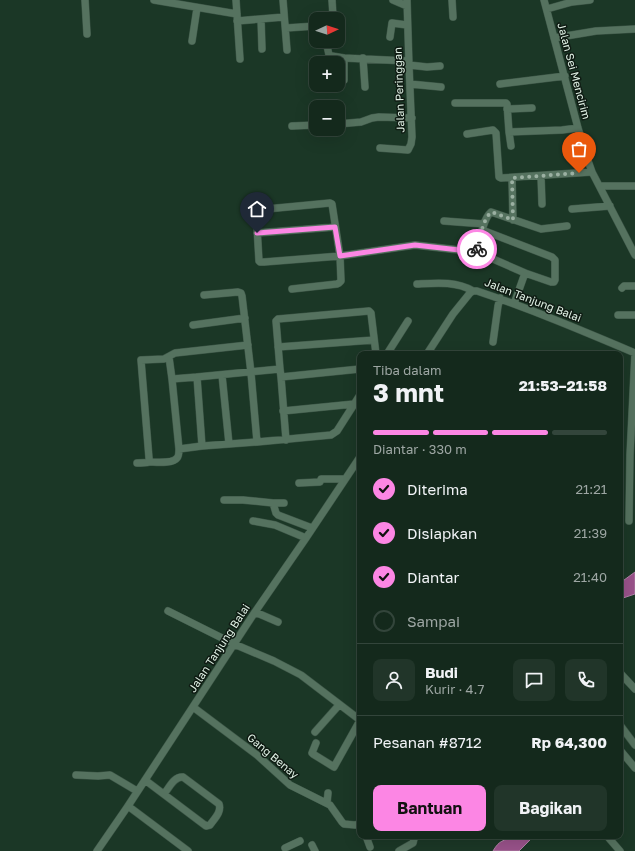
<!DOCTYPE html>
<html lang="id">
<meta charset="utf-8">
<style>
:root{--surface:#14291c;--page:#213529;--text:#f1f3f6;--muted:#9da6a3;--line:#33453b;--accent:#fc86e4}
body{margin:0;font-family:"Golos Text",sans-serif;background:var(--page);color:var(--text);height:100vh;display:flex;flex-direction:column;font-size:15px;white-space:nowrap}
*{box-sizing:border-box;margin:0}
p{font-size:13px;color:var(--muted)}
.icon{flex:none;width:22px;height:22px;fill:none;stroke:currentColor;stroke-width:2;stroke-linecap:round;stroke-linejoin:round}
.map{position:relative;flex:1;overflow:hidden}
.details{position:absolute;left:357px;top:351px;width:266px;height:488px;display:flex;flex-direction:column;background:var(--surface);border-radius:8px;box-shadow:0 4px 16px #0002,0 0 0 1px var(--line)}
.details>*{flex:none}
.needle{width:26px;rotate:86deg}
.tools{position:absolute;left:309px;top:12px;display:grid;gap:8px}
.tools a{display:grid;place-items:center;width:36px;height:36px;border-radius:8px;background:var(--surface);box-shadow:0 4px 16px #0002,0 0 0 1px var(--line);font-size:20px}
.pin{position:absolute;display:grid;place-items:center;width:34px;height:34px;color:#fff;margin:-41px -17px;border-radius:50% 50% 50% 0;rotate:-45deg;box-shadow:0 0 4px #0007}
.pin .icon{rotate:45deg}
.courier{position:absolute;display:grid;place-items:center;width:40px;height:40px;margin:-20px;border:3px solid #fc86e4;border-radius:50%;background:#fff;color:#222;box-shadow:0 1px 5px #0007}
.overview em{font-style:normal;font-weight:700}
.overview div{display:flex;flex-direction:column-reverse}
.overview{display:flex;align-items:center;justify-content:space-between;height:68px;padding:0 16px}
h1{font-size:26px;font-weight:700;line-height:30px}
.bar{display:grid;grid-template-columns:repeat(4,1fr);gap:6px 4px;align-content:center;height:48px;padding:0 16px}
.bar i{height:5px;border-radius:3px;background:var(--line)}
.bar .active{background:var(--accent)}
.bar p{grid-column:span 4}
.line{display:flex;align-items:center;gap:10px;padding:0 16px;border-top:1px solid var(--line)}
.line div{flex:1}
.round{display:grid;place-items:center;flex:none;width:42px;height:42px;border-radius:8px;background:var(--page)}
ol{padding:0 16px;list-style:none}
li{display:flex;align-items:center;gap:12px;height:44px}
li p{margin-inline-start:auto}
li .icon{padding:4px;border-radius:50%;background:var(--accent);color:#111;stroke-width:4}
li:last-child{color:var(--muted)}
li i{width:22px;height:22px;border:2px solid var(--line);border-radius:50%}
.cta{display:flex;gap:8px;margin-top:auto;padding:8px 16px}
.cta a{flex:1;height:46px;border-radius:8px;background:var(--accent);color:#111;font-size:16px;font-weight:700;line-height:46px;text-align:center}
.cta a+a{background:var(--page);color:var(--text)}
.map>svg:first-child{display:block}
</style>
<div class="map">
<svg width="635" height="851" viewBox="0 0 635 851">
<rect width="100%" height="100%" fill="#1b3726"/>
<path fill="#99528a" stroke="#ae82a5" d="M635,572V594L620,599V583Z
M513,836H534L519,851H493C500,839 503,842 513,836Z"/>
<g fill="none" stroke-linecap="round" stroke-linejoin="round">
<g stroke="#3c5546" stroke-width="8">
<path id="minor" d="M85,0L87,34
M154,0L237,14
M236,0L240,59
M283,0L287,50
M332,0L333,16
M393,0L407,6
M452,0L453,17
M544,0L578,128L586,155L592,172L635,255
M547,9L572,2L590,0
M261,19L262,49
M237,21L284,17
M286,28L316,26
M390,37L392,23L407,25
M554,38L596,31L635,29
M192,41L197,8
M326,41L329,55L332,56L344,58
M363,58L365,87
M409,65L427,67L440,66
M344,80V58L408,61
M410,84L441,87
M500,84L565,76
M455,103H506L507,104L509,132L562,130L578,128
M507,109L532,108
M338,124L361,122L372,118L379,117L412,118
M292,126L316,125
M509,132L511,146
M467,134L493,130L496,133L499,177L501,178L592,172
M380,148L408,150L411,144L412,137L409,65L407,0
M541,176L542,204
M512,178L513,220
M600,186H635
M572,209L610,206
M444,221L484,224
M482,230L552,257L555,260V280L554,282H551L525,273
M257,233L335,227
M477,252C480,241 482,220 491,212L541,229L567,226
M417,284C436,283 456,281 473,291
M622,288L624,286H635
M292,289L337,284L339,283L341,281L340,256L332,204L330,203L256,210L259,261L260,262H264L340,256L415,245L477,252L525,273L514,304
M204,295L238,292L241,293L242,296L251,373L257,442L331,435L337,431L360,395
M618,315H635
M193,325L245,318
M493,342L498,306L500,298
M278,347L374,340
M387,354L408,321
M427,354L453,314L470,293L473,291H477C531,309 583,331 635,353
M169,357L172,379
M280,369L276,321L278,319L369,311L371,313L376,354
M222,375L229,444
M281,377L286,440
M283,411L354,404
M202,446L197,377L280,369L281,377L360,369
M179,449L202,446L257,442
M150,462L149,458L141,360L164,359L175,353L248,345
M137,463C141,463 145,463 149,462C155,462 173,464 177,458C179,456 179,452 179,449L172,379L197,377
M299,483L320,482L321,479H345
M224,500H243L273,503L276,513L278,515L312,528
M273,503H284
M253,521L275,525L306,538
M629,521L630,455L635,353
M168,611L234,644L274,661L301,675L360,720L358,724L334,767L313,754L312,753L316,743
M255,612L278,622
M621,674L635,689
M193,707L257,755L290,785L330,805L342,822L344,824L355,825L360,824
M620,725L635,745
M315,732L339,705
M620,750L635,768
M76,775L98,776L110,775L137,791
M145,780L206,826L210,825C214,819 222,812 219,804L183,777C174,776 169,788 164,794
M327,803L328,793
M128,806L188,851
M366,836L370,847
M607,836L620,851
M312,845L315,851
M285,848L300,841
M97,851L128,806L255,612L306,538L360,457
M399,851L413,843L414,839L413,836"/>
</g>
<use href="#minor" stroke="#55725f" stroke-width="7"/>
</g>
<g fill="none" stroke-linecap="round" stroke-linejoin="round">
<path stroke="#9bb0a2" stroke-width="4" stroke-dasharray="0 7.2" d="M477,249C480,239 483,217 492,212L513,220L512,178L579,173"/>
<path stroke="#fc86e4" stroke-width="5" d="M257,233L335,227L340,256L415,245L477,252V249"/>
</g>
<g text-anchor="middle" stroke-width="3" stroke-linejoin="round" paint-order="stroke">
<g font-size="11" fill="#e0f1e5" stroke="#0f1b13">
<text transform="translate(574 71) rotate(75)" y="4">Jalan Sei Mencirim</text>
<text transform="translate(399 90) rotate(-92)" y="4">Jalan Peringgan</text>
<text transform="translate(533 300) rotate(21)" y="4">Jalan Tanjung Balai</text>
<text transform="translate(219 648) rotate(-57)" y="4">Jalan Tanjung Balai</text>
<text transform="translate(273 756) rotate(40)" y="4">Gang Benay</text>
</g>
</g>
</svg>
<div class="tools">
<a><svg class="needle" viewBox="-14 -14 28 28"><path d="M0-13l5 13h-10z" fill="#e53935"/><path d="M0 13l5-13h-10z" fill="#9da6a3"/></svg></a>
<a>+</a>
<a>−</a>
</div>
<div class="pin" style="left:579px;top:173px;background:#ea580c"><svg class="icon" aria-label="bag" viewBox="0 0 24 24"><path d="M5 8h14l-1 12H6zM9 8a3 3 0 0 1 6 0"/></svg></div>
<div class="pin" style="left:257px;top:233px;background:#1f2937"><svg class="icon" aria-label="home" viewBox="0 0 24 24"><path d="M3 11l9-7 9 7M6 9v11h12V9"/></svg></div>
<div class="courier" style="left:477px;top:249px"><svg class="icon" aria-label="bike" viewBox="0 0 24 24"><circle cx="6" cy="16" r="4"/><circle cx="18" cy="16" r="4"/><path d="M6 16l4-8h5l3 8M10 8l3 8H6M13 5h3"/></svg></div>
<section class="details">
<div class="overview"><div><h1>3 mnt</h1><p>Tiba dalam</p></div><em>21:53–21:58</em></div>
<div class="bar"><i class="active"></i><i class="active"></i><i class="active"></i><i></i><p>Diantar · 330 m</p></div>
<ol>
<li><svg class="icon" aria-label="check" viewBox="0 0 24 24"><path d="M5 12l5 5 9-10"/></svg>Diterima<p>21:21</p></li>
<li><svg class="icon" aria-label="check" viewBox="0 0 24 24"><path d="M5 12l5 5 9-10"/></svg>Disiapkan<p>21:39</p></li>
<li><svg class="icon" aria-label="check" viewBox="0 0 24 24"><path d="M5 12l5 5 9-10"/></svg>Diantar<p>21:40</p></li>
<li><i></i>Sampai</li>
</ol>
<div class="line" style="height:72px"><a class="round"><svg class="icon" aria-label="person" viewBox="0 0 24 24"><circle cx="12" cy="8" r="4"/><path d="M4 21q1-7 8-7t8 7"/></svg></a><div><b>Budi</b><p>Kurir · 4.7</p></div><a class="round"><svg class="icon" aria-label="chat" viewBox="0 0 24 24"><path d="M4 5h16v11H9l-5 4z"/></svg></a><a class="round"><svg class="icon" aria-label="phone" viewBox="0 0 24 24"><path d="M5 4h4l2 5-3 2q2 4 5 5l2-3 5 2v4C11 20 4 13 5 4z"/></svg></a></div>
<div class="line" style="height:52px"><div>Pesanan #8712</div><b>Rp 64,300</b></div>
<div class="cta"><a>Bantuan</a><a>Bagikan</a></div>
</section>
</div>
